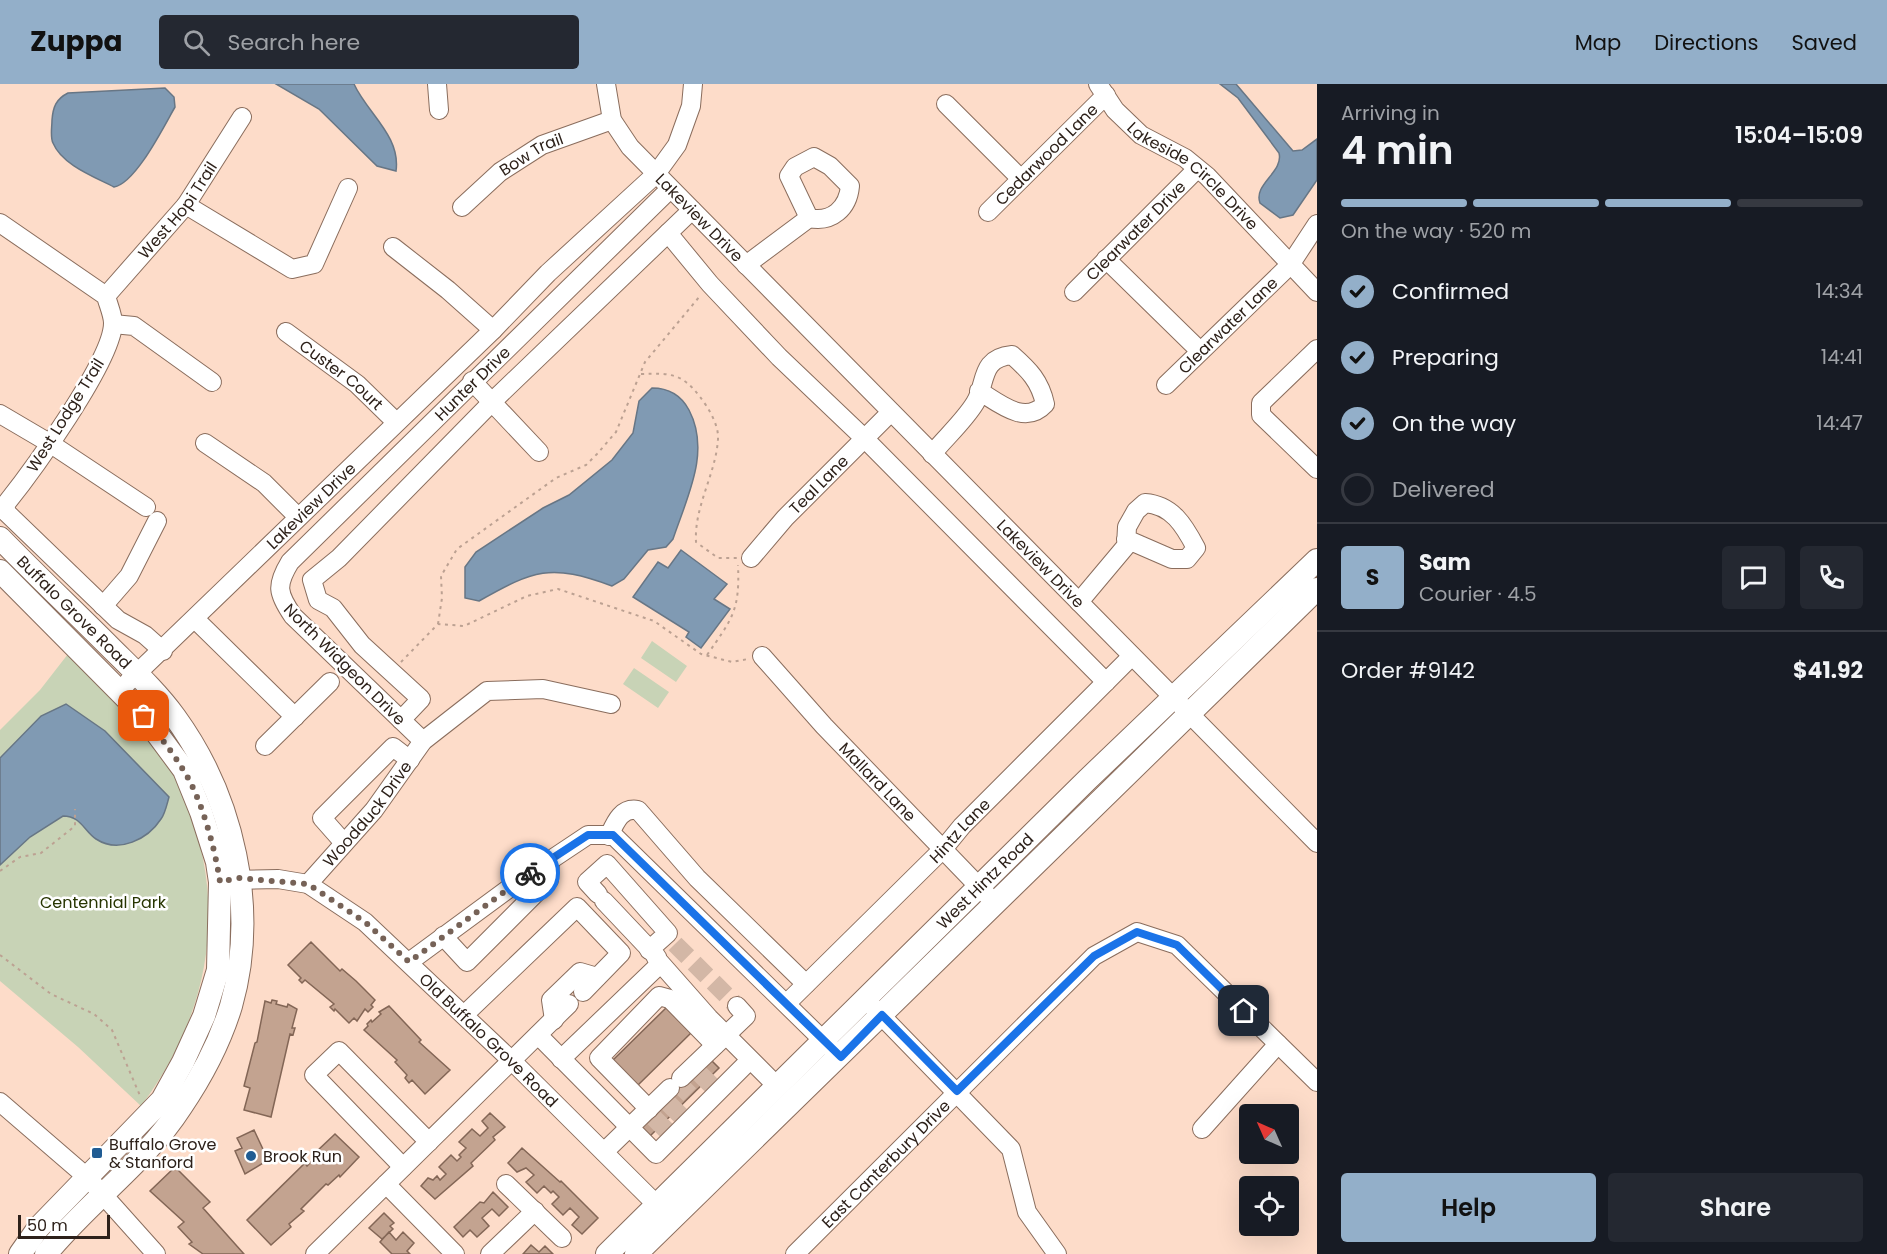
<!DOCTYPE html>
<meta charset="utf-8">
<style>
:root{--surface:#171b24;--page:#242831;--text:#f1f3f6;--muted:#9ea1a6;--line:#363941;--accent:#93afc9}
body{margin:0;font-family:Poppins,sans-serif;background:var(--page);color:var(--text);height:100vh;display:flex;flex-direction:column;font-size:22px;white-space:nowrap}
*{box-sizing:border-box;margin:0}
p{font-size:20px;color:var(--muted)}
.icon{flex:none;width:33px;height:33px;fill:none;stroke:currentColor;stroke-width:2;stroke-linecap:round;stroke-linejoin:round}
.map{position:relative;flex:1;overflow:hidden}
.panel{display:flex;flex-direction:column;background:var(--surface);width:570px}
.panel>*{flex:none}
.needle{width:39px;rotate:315deg}
.fabs{position:absolute;left:1239px;top:1020px;display:grid;gap:12px}
.fabs a{display:grid;place-items:center;width:60px;height:60px;border-radius:6px;background:var(--surface);box-shadow:0 6px 24px #0002;font-size:30px}
.scale{position:absolute;left:18px;bottom:15px;width:92px;box-sizing:border-box;padding-left:6px;border:3px solid #2d211a;border-top:0;font-size:16px;line-height:21px;white-space:nowrap;color:#2d211a;-webkit-text-stroke:4px #fff;paint-order:stroke}
.pin{position:absolute;display:grid;place-items:center;width:51px;height:51px;color:#fff;margin:-26px;border-radius:12px;box-shadow:0 3px 9px #0006}
.courier{position:absolute;display:grid;place-items:center;width:60px;height:60px;margin:-30px;border:4px solid #1a73e8;border-radius:50%;background:#fff;color:#222;box-shadow:0 2px 8px #0007}
.overview em{font-style:normal;font-weight:600}
.overview div{display:flex;flex-direction:column-reverse}
.overview{display:flex;align-items:center;justify-content:space-between;height:102px;padding:0 24px}
h1{font-size:39px;font-weight:600;line-height:45px}
.bar{display:grid;grid-template-columns:repeat(4,1fr);gap:9px 6px;align-content:center;height:72px;padding:0 24px}
.bar i{height:8px;border-radius:4px;background:var(--line)}
.bar .current{background:var(--accent)}
.bar p{grid-column:span 4}
.line{display:flex;align-items:center;gap:15px;padding:0 24px;border-top:2px solid var(--line)}
.line div{flex:1}
.round{display:grid;place-items:center;flex:none;width:63px;height:63px;border-radius:6px;background:var(--page)}
ol{padding:0 24px;list-style:none}
li{display:flex;align-items:center;gap:18px;height:66px}
li p{margin-inline-start:auto}
li .icon{padding:6px;border-radius:50%;background:var(--accent);color:#111;stroke-width:4}
li:last-child{color:var(--muted)}
li i{width:33px;height:33px;border:3px solid var(--line);border-radius:50%}
.primary-button{display:flex;gap:12px;margin-top:auto;padding:12px 24px}
.primary-button a{flex:1;height:69px;border-radius:6px;background:var(--accent);color:#111;font-size:24px;font-weight:600;line-height:69px;text-align:center}
.primary-button a+a{background:var(--page);color:var(--text)}
header{display:flex;align-items:center;gap:36px;box-sizing:border-box;height:84px;padding:0 30px;background:var(--accent);color:#111}
header strong{font-size:28px}
nav{display:flex;gap:33px;margin-inline-start:auto;font-size:21px}
.search{width:420px;height:54px;background:var(--page);display:flex;align-items:center;gap:15px;box-sizing:border-box;padding:0 21px;border-radius:6px;color:var(--muted);font-size:22px}
main{display:flex;flex:1;min-height:0}
.map>svg:first-child{display:block}
</style>
<header>
<strong>Zuppa</strong>
<div class="search"><svg class="icon" aria-label="search" viewBox="0 0 24 24"><circle cx="10" cy="10" r="6"/><path d="M15 15l6 6"/></svg>Search here</div>
<nav><a>Map</a><a>Directions</a><a>Saved</a></nav>
</header>
<main>
<div class="map">
<svg width="1317" height="1170" viewBox="0 0 1317 1170">
<rect width="100%" height="100%" fill="#fddcc9"/>
<path fill="#c8d3b6" d="M652,557L687,582L676,598L641,574Z
M68,570C103,604 149,642 172,684C178,695 182,707 186,718C229,824 209,932 141,1022L78,963L0,897V646L40,606Z
M634,584L669,608L658,624L623,600Z"/>
<path fill="#809ab3" stroke="#677685" stroke-width="1.5" d="M276,0H354C367,29 401,52 396,87L377,82L319,25Z
M1220,0H1236L1293,67L1302,66L1317,55V96L1293,131L1280,134L1260,119C1253,100 1284,88 1279,69L1238,14Z
M165,4L174,13L175,23C164,42 136,99 114,103C95,93 62,81 53,59C50,53 52,43 52,36C53,23 56,15 68,9Z
M652,304C669,304 681,311 689,326C711,368 687,413 673,455L666,463L648,466L624,495L612,502C550,479 534,486 479,517L465,514V483L476,468L543,424L569,411L612,376L633,349L639,317Z
M681,466L727,500L714,515L730,525L701,564L686,553L689,548L633,513L658,478L668,484Z
M66,620L105,647L169,713C167,720 165,730 161,735C148,755 119,770 96,755C84,747 81,732 63,732L30,753L0,781V674L41,632Z"/>
<path fill="#c3a390" stroke="#836656" stroke-width="1.5" d="M311,858L340,887L342,885L356,897L375,916L371,921L373,923L368,928L365,925L357,937L354,934L349,939L335,925L334,927L330,923L334,920L305,896L302,899L299,896L301,894L288,881Z
M272,916L277,917L276,920L287,923L288,920L297,925L292,944H295L293,951L290,950L271,1033L244,1026L250,1004L244,1002L255,959L257,958L265,917L271,919Z
M389,922L421,956L419,958L450,986L425,1010L412,996L409,999L405,994L407,991L395,978L397,976L364,946L368,942L367,940L371,936L372,938L381,930L379,928Z
M668,922L693,947L636,1003L611,978Z
M708,973L719,984L648,1054L637,1043Z
M490,1029L505,1043L493,1053L495,1056L471,1079L473,1082L435,1115L421,1102L428,1094L433,1096L437,1092L440,1096L446,1090L439,1083L451,1071L457,1077L461,1073L459,1071L466,1064L459,1058L472,1045L480,1052L488,1044L482,1037Z
M254,1046L268,1076L245,1090L235,1067L242,1064L237,1054Z
M335,1050L359,1073L340,1093L339,1091L328,1101L326,1100L301,1125L304,1127L289,1140L291,1143L271,1161L247,1136L305,1079L307,1082L318,1070L315,1069Z
M522,1064L560,1098L561,1097L598,1134L582,1150L572,1141L579,1133L570,1124L563,1131L552,1120L559,1113L553,1107L551,1109L544,1102L537,1109L526,1098L534,1091L526,1084L517,1088L508,1079Z
M175,1083L210,1118L203,1124L244,1170H203L189,1160L192,1158L178,1143L184,1138L150,1107Z
M493,1108L508,1123L499,1132L492,1125L482,1134L489,1142L477,1153L470,1146L463,1153L454,1143L480,1118L484,1119Z
M384,1129L394,1139L390,1142L393,1145L382,1155L369,1144Z
M389,1148L396,1156L403,1148L414,1159L407,1167L410,1170H392L380,1158Z
M531,1161L539,1168L545,1162L553,1170H523Z"/>
<g fill="none" stroke-linecap="round" stroke-linejoin="round">
<path stroke="#d3b7a6" stroke-width="18" stroke-dasharray="18 9" stroke-linecap="butt" d="M675,860L737,922
M699,989L712,1002
M677,998L696,1017
M668,1019L681,1032
M654,1034L667,1047"/>
<g stroke="#8a6d5d" stroke-width="20">
<g id="minor">
<path d="M437,0L439,26"/>
<path id="s1" d="M606,0L612,36L630,63L1317,759"/>
<path id="s2" d="M1098,0L1115,26L1141,51L1185,74L1207,92L1317,208"/>
<path d="M946,20L1021,95"/>
<path d="M814,73L830,82L850,102C848,124 832,139 809,134L789,92L795,83Z"/>
<path d="M186,121L292,185L314,180L348,104"/>
<path id="s3" d="M462,123L500,88L542,61L612,36"/>
<path id="s4" d="M988,128L1106,11"/>
<path d="M0,139L106,212C108,220 113,231 113,239C113,276 30,390 5,421L7,429L118,536L145,551L163,567"/>
<path d="M668,149L710,200L779,273L864,354L1106,598"/>
<path d="M393,163L448,206L493,246"/>
<path d="M1106,175L1200,267"/>
<path d="M746,181L809,134"/>
<path id="s5" d="M1074,208L1197,85"/>
<path id="s6" d="M106,212L186,121L242,33"/>
<path d="M113,240L134,242L212,298"/>
<path id="s7" d="M286,248L357,300L396,338"/>
<path d="M1317,265L1261,319V331L1317,385"/>
<path d="M472,297L539,368"/>
<path id="s8" d="M1166,301L1290,181L1317,140"/>
<path d="M0,330L51,360L146,423"/>
<path d="M205,359L264,399L298,433"/>
<path d="M932,370C946,353 964,337 975,319C987,300 979,274 1012,271C1029,286 1040,297 1045,320C1025,342 999,319 979,307"/>
<path id="s9" d="M751,474L785,434L891,328"/>
<path d="M1079,518L1126,462L1127,443L1136,427L1145,419C1172,421 1184,441 1196,464L1187,475H1172L1126,455"/>
<path d="M103,522L129,492L157,437"/>
<path d="M195,535L295,633"/>
<path id="s10" d="M762,572L824,642L987,811"/>
<path id="s11" d="M128,598L493,246L548,189L656,90L677,61L691,22L693,0"/>
<path d="M401,636L421,615L362,561L333,524L318,516L312,496L339,474L496,314L692,126"/>
<path id="s12" d="M423,657L293,532C277,509 276,501 290,478L670,105"/>
<path d="M265,662L330,598"/>
<path d="M609,752C615,739 621,723 638,726L697,794L806,900"/>
<path d="M344,759L322,734L393,663L410,676"/>
<path id="s13" d="M227,796L278,795L308,800L365,838L512,977L666,1130"/>
<path id="s14" d="M308,800L374,726L423,657L487,607L543,605L611,620"/>
<path d="M598,810L587,798L607,780L668,849L649,866"/>
<path d="M604,817L657,873"/>
<path d="M443,852L467,878L549,796L550,776"/>
<path d="M656,874L709,934L778,1003"/>
<path d="M409,878L519,797L588,751H613L833,966"/>
<path id="s15" d="M787,919L944,764L962,742L1132,572"/>
<path d="M872,922L1011,1065L1027,1128L1057,1170"/>
<path d="M464,931L577,823L621,869L583,908"/>
<path d="M554,936L551,916L580,888L597,893"/>
<path d="M538,951L656,1070L750,976"/>
<path d="M561,975L660,880"/>
<path d="M681,994L746,932L737,922"/>
<path d="M0,1018L88,1094L156,1170"/>
<path d="M649,1025L599,974L659,912L670,915L715,961"/>
<path d="M1202,1045L1278,960"/>
<path d="M604,1068L670,1004"/>
<path d="M403,1083L314,991L339,967L429,1058"/>
<path d="M386,1100L455,1170"/>
<path d="M506,1100L562,1154"/>
<path d="M315,1170L569,920"/>
<path d="M490,1170L535,1127"/>
<path id="s16" d="M795,1170L1094,872L1137,848L1177,861L1317,998"/>
</g>
</g>
<g stroke="#8a6d5d" stroke-width="24">
<g id="major">
<path id="s17" d="M0,454C36,491 73,526 110,563C132,585 156,607 175,633C233,713 259,824 231,922C220,958 202,992 181,1023C145,1079 88,1118 46,1170"/>
<path d="M0,487L144,632L184,686L201,728L217,778L220,798L218,886L204,932L183,978L162,1016L39,1143L20,1170"/>
<path id="s18" d="M607,1170L1087,696L1317,476"/>
<path d="M636,1170L1317,505"/>
</g>
</g>
<path stroke="#bca192" stroke-width="2" stroke-dasharray="3 4.5" stroke-linecap="butt" d="M641,290C670,289 682,289 700,313C708,323 719,341 718,355C716,390 694,422 696,458L718,474H737
M438,540L442,514L441,492L457,465L556,394L586,381L597,370L616,348L645,278L700,212
M707,571C732,535 740,527 738,481
M401,578L438,540L464,542L527,512L558,505L654,537L701,570L732,578L748,575
M0,787L20,773L41,769L75,742V725
M0,871L51,910L94,930L112,946L141,1014"/>
<use href="#minor" stroke="#fff" stroke-width="18"/>
<use href="#major" stroke="#fff" stroke-width="22"/>
</g>
<g fill="none" stroke-linecap="round" stroke-linejoin="round">
<path stroke="#766257" stroke-width="6" stroke-dasharray="0 10.8" d="M144,632C157,649 171,666 182,684C201,712 215,764 220,798L238,794L308,800L365,838L409,878L530,789"/>
<path stroke="#1a73e8" stroke-width="8" d="M530,789L588,751H613L841,973L882,931L957,1007L1094,872L1137,848L1177,861L1244,927"/>
</g>
<g fill="#205c93" stroke="#fff" stroke-width="2">
<rect x="91" y="1063" width="12" height="12" rx="3"/>
<circle cx="251" cy="1072" r="6"/>
</g>
<g text-anchor="middle" stroke-width="5" stroke-linejoin="round" paint-order="stroke">
<g font-size="16" fill="#2d211a" stroke="#fff">
<text dy="6" stroke="none"><textPath href="#s4" startOffset="82">Cedarwood Lane</textPath></text>
<text dy="6" stroke="none"><textPath href="#s3" startOffset="88">Bow Trail</textPath></text>
<text dy="6" stroke="none"><textPath href="#s2" startOffset="134">Lakeside Circle Drive</textPath></text>
<text dy="6" stroke="none"><textPath href="#s6" startOffset="112">West Hopi Trail</textPath></text>
<text dy="6" stroke="none"><textPath href="#s1" startOffset="168">Lakeview Drive</textPath></text>
<text dy="6" stroke="none"><textPath href="#s5" startOffset="87">Clearwater Drive</textPath></text>
<text dy="6" stroke="none"><textPath href="#s8" startOffset="86">Clearwater Lane</textPath></text>
<text dy="6" stroke="none"><textPath href="#s7" startOffset="70">Custer Court</textPath></text>
<text dy="6" stroke="none"><textPath href="#s12" startOffset="495">Hunter Drive</textPath></text>
<text transform="translate(65 331) rotate(-58)" y="6">West Lodge Trail</text>
<text dy="6" stroke="none"><textPath href="#s9" startOffset="100">Teal Lane</textPath></text>
<text dy="6" stroke="none"><textPath href="#s11" startOffset="254">Lakeview Drive</textPath></text>
<text dy="6" stroke="none"><textPath href="#s1" startOffset="654">Lakeview Drive</textPath></text>
<text dy="6" stroke="none"><textPath href="#s17" startOffset="105">Buffalo Grove Road</textPath></text>
<text transform="translate(345 580) rotate(45)" y="6">North Widgeon Drive</text>
<text dy="6" stroke="none"><textPath href="#s10" startOffset="171">Mallard Lane</textPath></text>
<text dy="6" stroke="none"><textPath href="#s14" startOffset="92">Woodduck Drive</textPath></text>
<text dy="6" stroke="none"><textPath href="#s15" startOffset="244">Hintz Lane</textPath></text>
<text dy="6" stroke="none"><textPath href="#s18" startOffset="531">West Hintz Road</textPath></text>
<text dy="6" stroke="none"><textPath href="#s13" startOffset="321">Old Buffalo Grove Road</textPath></text>
<text dy="6" stroke="none"><textPath href="#s16" startOffset="128">East Canterbury Drive</textPath></text>
</g>
<g font-size="16" fill="#273500" stroke="#fff">
<text x="103" y="824">Centennial Park</text>
</g>
<g font-size="16" fill="#2d211a" stroke="#fff" text-anchor="start">
<text x="109" y="1066">Buffalo Grove<tspan x="109" dy="18">&amp; Stanford</tspan></text>
<text x="263" y="1078">Brook Run</text>
</g>
</g>
</svg>
<div class="fabs">
<a><svg class="needle" viewBox="-14 -14 28 28"><path d="M0-13l5 13h-10z" fill="#e53935"/><path d="M0 13l5-13h-10z" fill="#9ea1a6"/></svg></a>
<a><svg class="icon" aria-label="locate" viewBox="0 0 24 24"><circle cx="12" cy="12" r="6"/><path d="M12 2v4M12 18v4M2 12h4M18 12h4"/></svg></a>
</div>
<div class="scale">50 m</div>
<div class="pin" style="left:144px;top:632px;background:#ea580c"><svg class="icon" aria-label="bag" viewBox="0 0 24 24"><path d="M5 8h14l-1 12H6zM9 8a3 3 0 0 1 6 0"/></svg></div>
<div class="pin" style="left:1244px;top:927px;background:#1f2937"><svg class="icon" aria-label="home" viewBox="0 0 24 24"><path d="M3 11l9-7 9 7M6 9v11h12V9"/></svg></div>
<div class="courier" style="left:530px;top:789px"><svg class="icon" aria-label="bike" viewBox="0 0 24 24"><circle cx="6" cy="16" r="4"/><circle cx="18" cy="16" r="4"/><path d="M6 16l4-8h5l3 8M10 8l3 8H6M13 5h3"/></svg></div>
</div>
<section class="panel">
<div class="overview"><div><h1>4 min</h1><p>Arriving in</p></div><em>15:04–15:09</em></div>
<div class="bar"><i class="current"></i><i class="current"></i><i class="current"></i><i></i><p>On the way · 520 m</p></div>
<ol>
<li><svg class="icon" aria-label="check" viewBox="0 0 24 24"><path d="M5 12l5 5 9-10"/></svg>Confirmed<p>14:34</p></li>
<li><svg class="icon" aria-label="check" viewBox="0 0 24 24"><path d="M5 12l5 5 9-10"/></svg>Preparing<p>14:41</p></li>
<li><svg class="icon" aria-label="check" viewBox="0 0 24 24"><path d="M5 12l5 5 9-10"/></svg>On the way<p>14:47</p></li>
<li><i></i>Delivered</li>
</ol>
<div class="line" style="height:108px"><b class="round" style="background:var(--accent);color:#111">S</b><div><b>Sam</b><p>Courier · 4.5</p></div><a class="round"><svg class="icon" aria-label="chat" viewBox="0 0 24 24"><path d="M4 5h16v11H9l-5 4z"/></svg></a><a class="round"><svg class="icon" aria-label="phone" viewBox="0 0 24 24"><path d="M5 4h4l2 5-3 2q2 4 5 5l2-3 5 2v4C11 20 4 13 5 4z"/></svg></a></div>
<div class="line" style="height:78px"><div>Order #9142</div><b>$41.92</b></div>
<div class="primary-button"><a>Help</a><a>Share</a></div>
</section>
</main>
